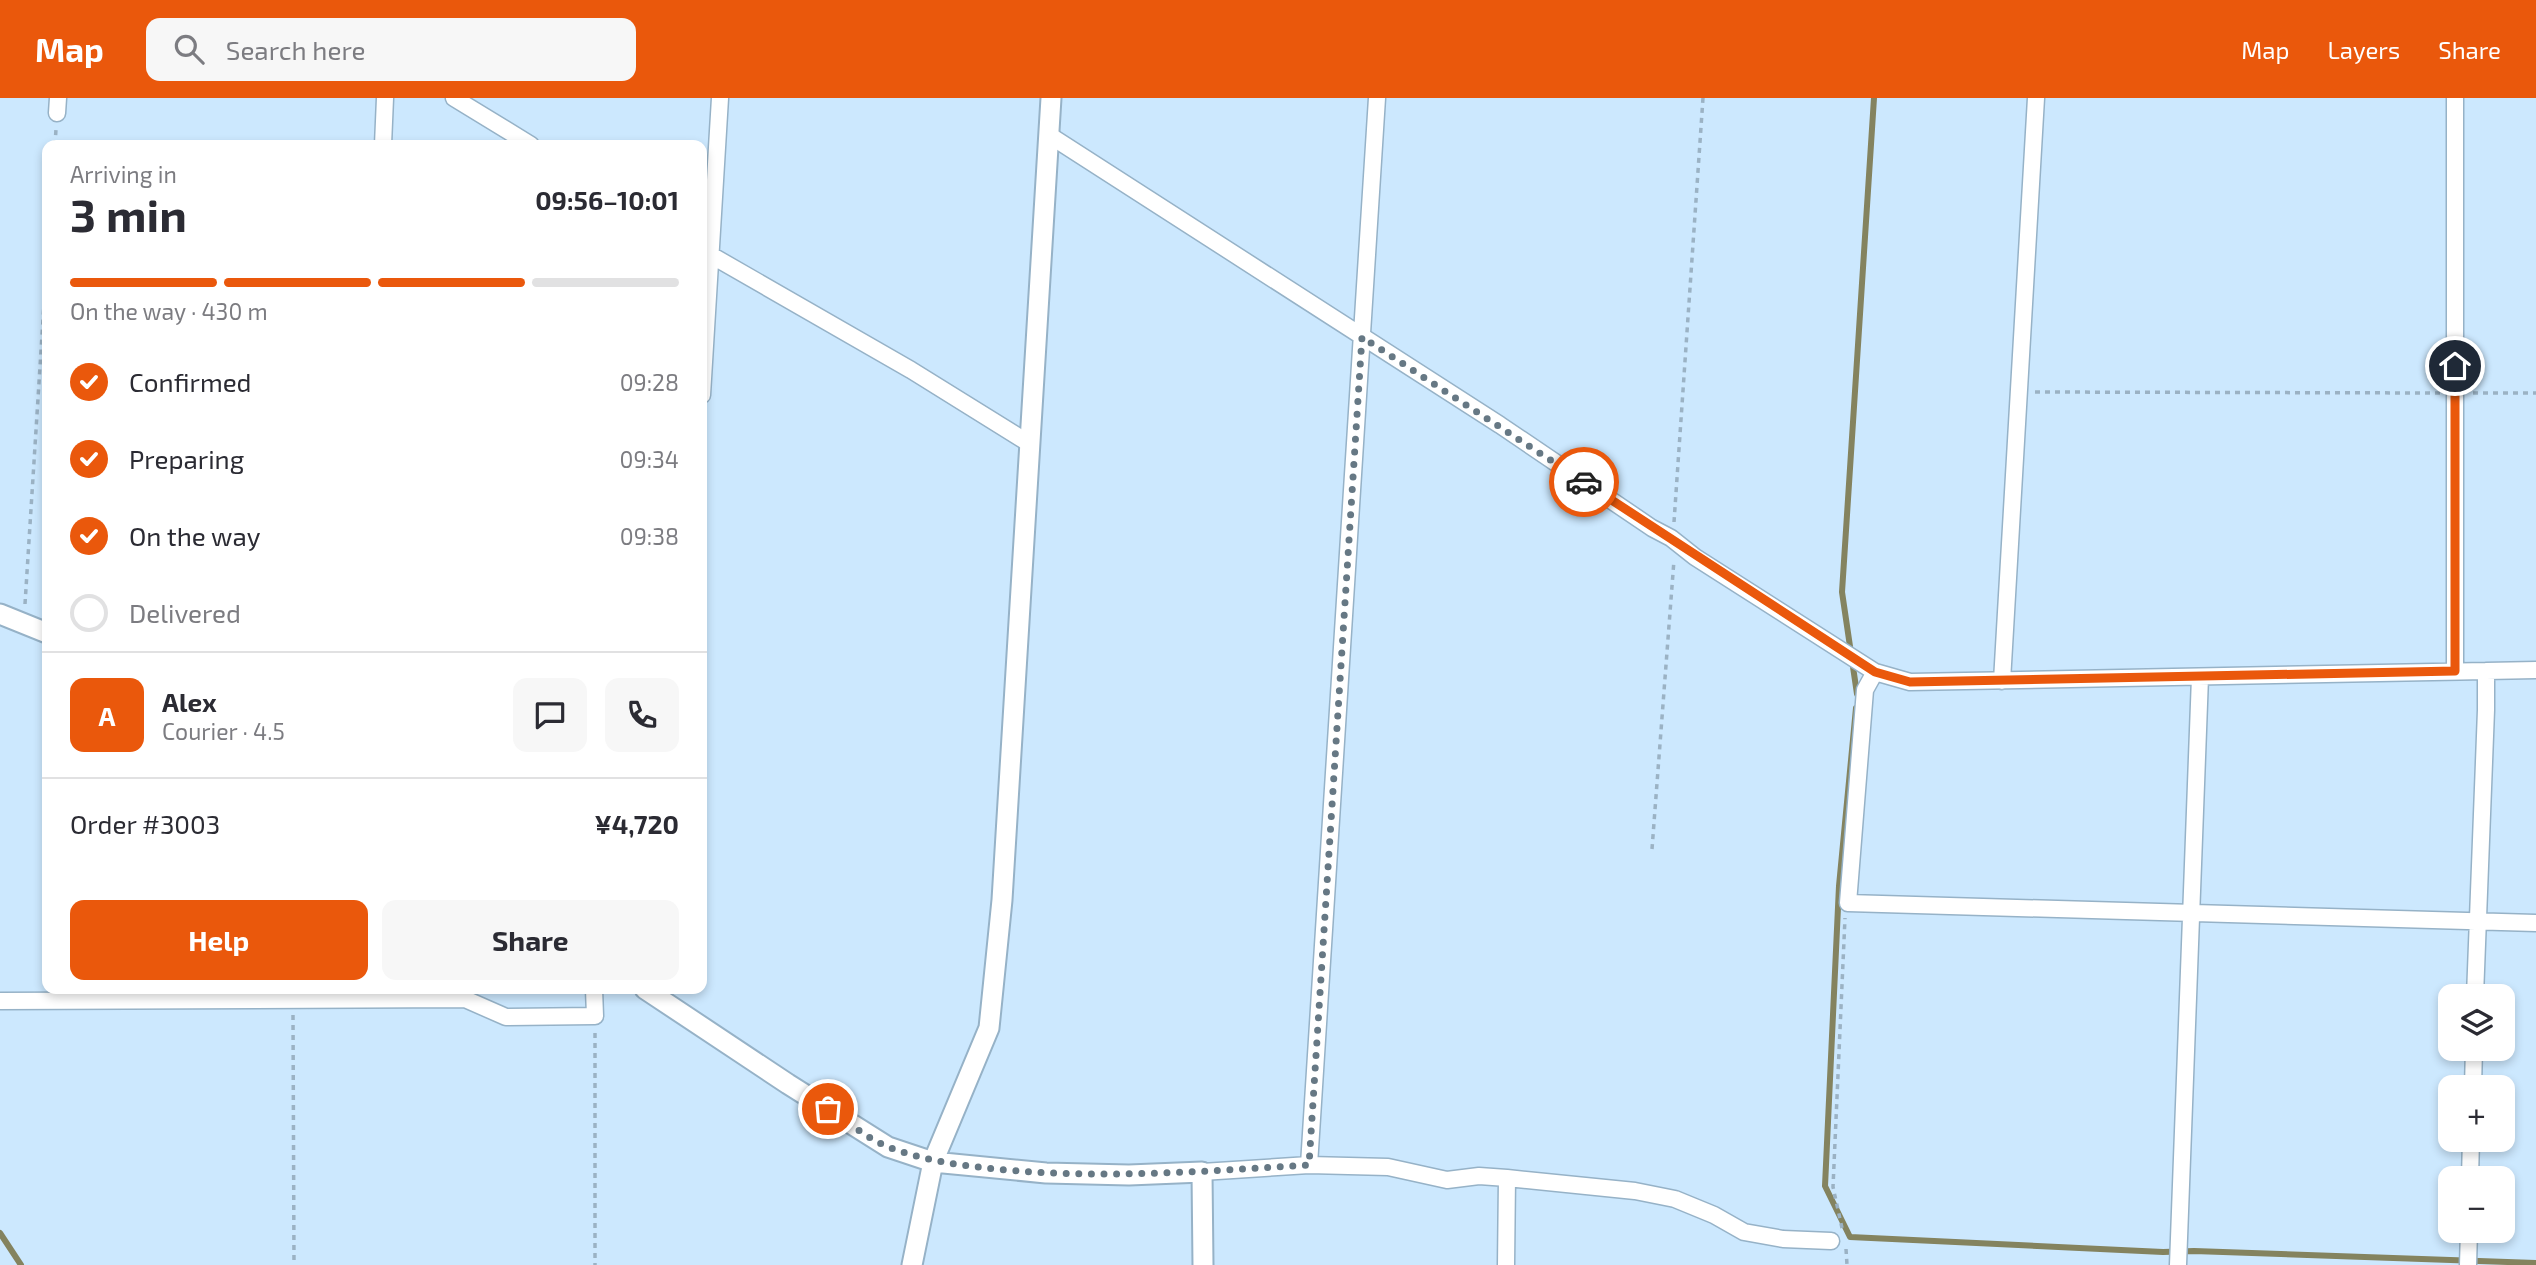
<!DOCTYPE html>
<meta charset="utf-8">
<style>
:root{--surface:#fff;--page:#f7f7f7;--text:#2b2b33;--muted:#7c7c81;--line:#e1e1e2;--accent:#ea580c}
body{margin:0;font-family:"Exo 2",sans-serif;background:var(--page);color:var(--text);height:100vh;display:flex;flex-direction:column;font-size:26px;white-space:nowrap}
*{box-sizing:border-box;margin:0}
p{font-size:23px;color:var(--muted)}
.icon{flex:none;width:38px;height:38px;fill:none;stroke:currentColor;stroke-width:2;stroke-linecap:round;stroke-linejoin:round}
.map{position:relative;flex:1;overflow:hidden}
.sheet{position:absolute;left:42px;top:42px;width:665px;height:854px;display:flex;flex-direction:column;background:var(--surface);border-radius:14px;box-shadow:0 4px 10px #0003}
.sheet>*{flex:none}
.controls{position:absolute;left:2438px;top:886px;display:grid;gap:14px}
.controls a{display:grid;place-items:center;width:77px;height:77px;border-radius:14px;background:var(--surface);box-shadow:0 4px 10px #0003;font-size:35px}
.pin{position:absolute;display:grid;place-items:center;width:60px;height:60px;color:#fff;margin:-30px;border:4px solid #fff;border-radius:50%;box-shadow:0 2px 7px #0007}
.courier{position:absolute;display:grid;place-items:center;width:70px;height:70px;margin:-35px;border:5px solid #ea580c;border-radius:50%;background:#fff;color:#222;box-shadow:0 2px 9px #0007}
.head em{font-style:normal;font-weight:700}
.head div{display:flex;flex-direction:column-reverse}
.head{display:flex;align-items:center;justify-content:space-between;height:119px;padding:0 28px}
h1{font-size:46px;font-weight:700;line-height:52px}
.bar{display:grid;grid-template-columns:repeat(4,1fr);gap:10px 7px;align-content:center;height:84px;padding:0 28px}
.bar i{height:9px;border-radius:5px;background:var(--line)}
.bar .current{background:var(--accent)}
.bar p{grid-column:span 4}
.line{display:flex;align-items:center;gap:18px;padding:0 28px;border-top:2px solid var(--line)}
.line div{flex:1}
.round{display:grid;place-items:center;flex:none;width:74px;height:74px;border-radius:14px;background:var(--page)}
ol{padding:0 28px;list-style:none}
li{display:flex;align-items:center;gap:21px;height:77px}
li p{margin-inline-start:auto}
li .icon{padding:7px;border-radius:50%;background:var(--accent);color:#fff;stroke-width:4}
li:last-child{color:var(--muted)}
li i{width:38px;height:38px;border:4px solid var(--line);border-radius:50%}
.primary-button{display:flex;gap:14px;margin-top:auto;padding:14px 28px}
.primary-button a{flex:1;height:80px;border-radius:14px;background:var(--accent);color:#fff;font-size:28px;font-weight:700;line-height:80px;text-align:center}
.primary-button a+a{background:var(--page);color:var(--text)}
header{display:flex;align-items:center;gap:42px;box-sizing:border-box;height:98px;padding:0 35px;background:var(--accent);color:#fff}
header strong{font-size:33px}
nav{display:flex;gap:38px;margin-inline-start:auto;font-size:24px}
.search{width:490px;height:63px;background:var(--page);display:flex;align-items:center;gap:18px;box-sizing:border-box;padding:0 24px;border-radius:14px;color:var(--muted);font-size:26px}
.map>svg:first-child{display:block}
</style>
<header>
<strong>Map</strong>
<div class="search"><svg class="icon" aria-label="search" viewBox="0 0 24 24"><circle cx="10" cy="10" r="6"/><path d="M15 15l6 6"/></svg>Search here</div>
<nav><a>Map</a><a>Layers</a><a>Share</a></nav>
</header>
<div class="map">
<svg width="2536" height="1167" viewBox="0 0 2536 1167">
<rect width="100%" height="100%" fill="#cce8fe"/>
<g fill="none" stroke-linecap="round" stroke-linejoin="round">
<path stroke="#84835f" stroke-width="6" d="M1857,596L1842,494L1874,0
M1856,610L1839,788L1825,1088L1850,1139L2163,1154L2194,1153L2536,1165
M0,1135L21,1167"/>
<g stroke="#96b2c7" stroke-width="19">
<path id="minor" d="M454,0L531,47
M2455,0V573
M57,15L58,0
M1049,37L1500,327L1652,430L1671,440L1695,459L1875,574L1910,584L2486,573V612L2475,898
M383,47L385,0
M702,152L911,272L1030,346
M702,297L720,0
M2486,573L2536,572
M1875,574L1865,592L1848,805L2536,825
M2002,583L2036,0
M0,903L465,901L506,919L595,918L594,891
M2473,989L2474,950
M1309,1067L1377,0
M1202,1074L1309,1067L1388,1069L1447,1082L1479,1078L1507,1080L1506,1167
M1507,1080L1635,1093L1675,1101L1714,1117L1744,1134L1783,1141L1831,1143
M2470,1080L2471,1041
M2178,1167L2200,579
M2468,1167L2469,1132"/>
</g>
<g stroke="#96b2c7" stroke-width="23">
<path id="tertiary" d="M0,516L47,535
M645,891L788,986L888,1049L933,1064L1046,1075L1129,1077L1202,1074L1203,1167
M912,1167L933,1064L989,930L1002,802L1051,0"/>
</g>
<path stroke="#9bb2c4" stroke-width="3.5" stroke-dasharray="5 5" stroke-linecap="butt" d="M55,47L56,31
M2035,294L2440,295
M2473,295H2536
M1674,424L1703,0
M25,506L47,158
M1652,751L1674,462
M293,917L294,1167
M595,935V1167
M1842,1130L1833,1089L1845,820
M1846,1151L1847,1167"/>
<use href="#minor" stroke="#fff" stroke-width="16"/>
<use href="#tertiary" stroke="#fff" stroke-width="19"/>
</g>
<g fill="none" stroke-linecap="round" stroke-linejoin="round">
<path stroke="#667884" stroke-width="7" stroke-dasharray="0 12.6" d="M828,1011C848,1024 869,1042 891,1050C929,1064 966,1068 1006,1072C1107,1081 1208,1073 1309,1067L1362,239L1584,384"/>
<path stroke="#ea580c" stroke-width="9" d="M1584,384L1875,574L1910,584L2455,573V268"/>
</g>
</svg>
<div class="controls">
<a><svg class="icon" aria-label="layers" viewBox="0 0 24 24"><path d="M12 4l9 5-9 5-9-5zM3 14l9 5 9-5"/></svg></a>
<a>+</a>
<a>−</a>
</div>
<div class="pin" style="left:828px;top:1011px;background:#ea580c"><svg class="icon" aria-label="bag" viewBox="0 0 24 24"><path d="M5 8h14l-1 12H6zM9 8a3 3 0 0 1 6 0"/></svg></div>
<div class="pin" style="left:2455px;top:268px;background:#1f2937"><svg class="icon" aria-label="home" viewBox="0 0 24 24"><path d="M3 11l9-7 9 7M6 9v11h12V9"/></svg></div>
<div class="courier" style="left:1584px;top:384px"><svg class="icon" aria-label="car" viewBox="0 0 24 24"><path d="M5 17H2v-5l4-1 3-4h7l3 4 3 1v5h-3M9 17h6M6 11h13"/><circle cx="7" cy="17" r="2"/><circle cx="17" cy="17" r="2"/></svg></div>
<section class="sheet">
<div class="head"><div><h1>3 min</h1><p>Arriving in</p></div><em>09:56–10:01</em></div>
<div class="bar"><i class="current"></i><i class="current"></i><i class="current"></i><i></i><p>On the way · 430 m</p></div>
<ol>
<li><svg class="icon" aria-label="check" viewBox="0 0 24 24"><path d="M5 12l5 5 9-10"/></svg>Confirmed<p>09:28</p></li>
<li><svg class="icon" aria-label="check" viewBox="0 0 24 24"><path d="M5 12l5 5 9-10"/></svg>Preparing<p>09:34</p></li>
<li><svg class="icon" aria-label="check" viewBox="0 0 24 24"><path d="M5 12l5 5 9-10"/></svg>On the way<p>09:38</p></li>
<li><i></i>Delivered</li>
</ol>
<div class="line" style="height:126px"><b class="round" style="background:var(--accent);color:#fff">A</b><div><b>Alex</b><p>Courier · 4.5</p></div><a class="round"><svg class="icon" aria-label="chat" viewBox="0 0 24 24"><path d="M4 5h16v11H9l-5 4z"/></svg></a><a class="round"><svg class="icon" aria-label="phone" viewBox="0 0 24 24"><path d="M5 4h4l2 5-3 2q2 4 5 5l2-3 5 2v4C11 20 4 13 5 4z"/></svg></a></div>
<div class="line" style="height:91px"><div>Order #3003</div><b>¥4,720</b></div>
<div class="primary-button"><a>Help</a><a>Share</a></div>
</section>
</div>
